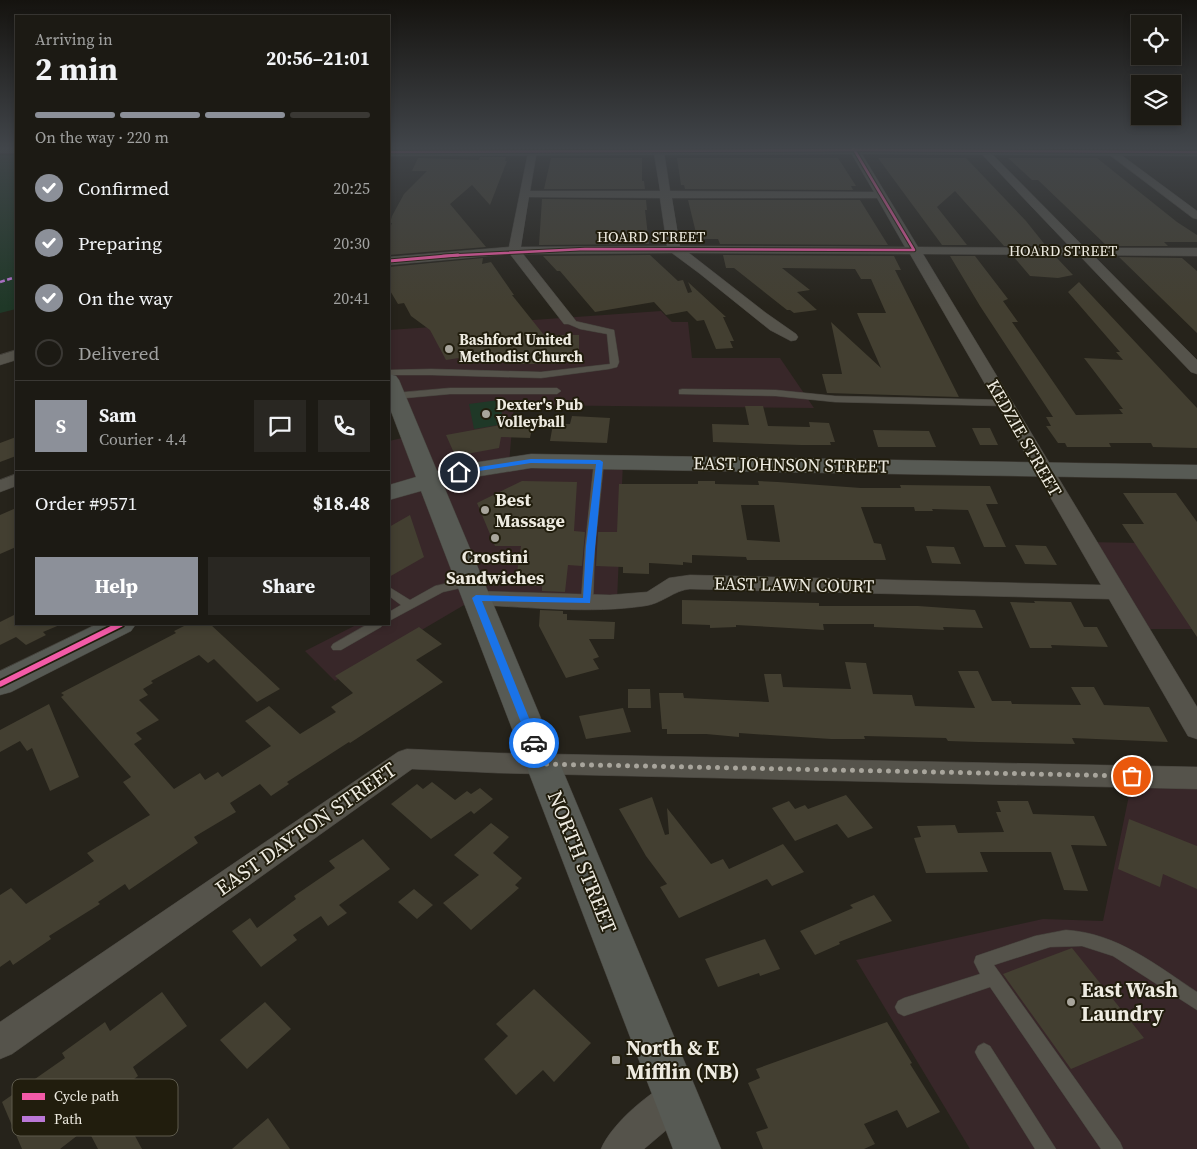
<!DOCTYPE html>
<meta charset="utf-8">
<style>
:root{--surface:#1c1a14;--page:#292722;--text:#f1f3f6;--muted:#a0a1a0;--line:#3a3834;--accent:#8c9099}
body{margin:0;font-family:"Source Serif 4",serif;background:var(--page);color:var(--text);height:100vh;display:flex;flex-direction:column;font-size:19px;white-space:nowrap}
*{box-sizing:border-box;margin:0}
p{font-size:16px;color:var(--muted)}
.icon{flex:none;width:28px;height:28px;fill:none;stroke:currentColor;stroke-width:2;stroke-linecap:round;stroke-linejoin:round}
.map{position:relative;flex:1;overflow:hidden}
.side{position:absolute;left:15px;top:15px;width:375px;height:610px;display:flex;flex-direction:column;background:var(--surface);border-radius:0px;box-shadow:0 2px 8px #0003,0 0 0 1px var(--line)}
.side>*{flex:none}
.buttons{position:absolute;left:1131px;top:15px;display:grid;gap:10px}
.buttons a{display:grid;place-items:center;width:50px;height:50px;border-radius:0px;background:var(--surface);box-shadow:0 2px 8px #0003,0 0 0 1px var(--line);font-size:25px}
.pin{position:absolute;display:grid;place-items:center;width:42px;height:42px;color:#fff;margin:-21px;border:2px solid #fff;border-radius:50%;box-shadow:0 1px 5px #0007}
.courier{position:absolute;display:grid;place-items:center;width:50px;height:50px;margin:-25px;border:4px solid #1a73e8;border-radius:50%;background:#fff;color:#222;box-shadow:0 1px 6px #0007}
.summary em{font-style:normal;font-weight:700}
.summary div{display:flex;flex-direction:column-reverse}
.summary{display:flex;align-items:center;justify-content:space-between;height:85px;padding:0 20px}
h1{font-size:32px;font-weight:700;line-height:38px}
.bar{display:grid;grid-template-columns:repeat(4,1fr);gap:8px 5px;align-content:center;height:60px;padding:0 20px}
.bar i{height:6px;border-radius:4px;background:var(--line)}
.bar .current{background:var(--accent)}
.bar p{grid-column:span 4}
.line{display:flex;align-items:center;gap:12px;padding:0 20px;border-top:1px solid var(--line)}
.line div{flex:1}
.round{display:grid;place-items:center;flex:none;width:52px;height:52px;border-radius:0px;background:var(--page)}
ol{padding:0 20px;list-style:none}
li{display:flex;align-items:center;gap:15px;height:55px}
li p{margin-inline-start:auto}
li .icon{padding:5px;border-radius:50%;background:var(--accent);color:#fff;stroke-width:4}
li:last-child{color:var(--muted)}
li i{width:28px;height:28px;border:2px solid var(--line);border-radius:50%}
.button{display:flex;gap:10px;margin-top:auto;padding:10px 20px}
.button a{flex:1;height:58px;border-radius:0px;background:var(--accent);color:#fff;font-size:20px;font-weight:700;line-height:58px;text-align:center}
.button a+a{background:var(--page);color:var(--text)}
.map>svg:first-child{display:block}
</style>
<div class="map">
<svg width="1197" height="1149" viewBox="0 0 1197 1149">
<rect width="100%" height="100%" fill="#26231b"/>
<path fill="#382729" d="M661,311L672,322H688L692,358H780L814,408L514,405L509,464L623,462L617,601L476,598L335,681L305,651L358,624H389V493L390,492L389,491V441L411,436L389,380V330Z
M1086,542L1197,544V629H1137Z
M1133,776L1197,778V1149H970L856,960L1043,919L1103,921Z"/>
<path fill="#1f3827" d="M0,155H16V309L0,313Z
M499,400L504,424L474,429L469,404Z"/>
<path fill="#433f31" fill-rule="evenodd" d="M480,157H506L505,161H507L490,205L472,185L450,204L486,247L389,255V230L392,223H390L392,216L404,194L427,171H412L418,158L479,160Z
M551,158H642V181H644L645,189H544Z
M677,158H838L856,186H851L853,190L685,189L684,185H681Z
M878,158H966L1026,221L1046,246H1004L955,191L937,207L967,245H942Z
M1008,158H1097L1177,222L1197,235V242H1164L1168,246H1107L1038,180H1032Z
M542,199L646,200L647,210H645L649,244L539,245Z
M688,200H860L888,245L720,244L718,239H699L697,237Z
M650,255L678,281L683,280L688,293L692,292L688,282L726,317H723L734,341H730L733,348L716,349L704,320L697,321L687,311L666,315L654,302L595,312L560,271H557L543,256Z
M723,255L894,256L901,270H895L959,397L827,393L822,374H842L831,322L881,368L857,313H886L871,279H861L855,269L782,268L810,290L797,292L817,310L794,313L790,310H787L734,268H726Z
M950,256H975L1008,299L1003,301L1018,322H1012L1076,415L1123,414L1119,409H1123L1084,358L1123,360L1116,352H1120L1068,292L1079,282L1197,408V448L1153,447L1151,443H1109L1111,447H1067L1065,443H1058L1046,426H1051L1046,417H1053L980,306Z
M1013,256L1056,257L1073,275L1058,278L1030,276Z
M1119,257L1182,258L1197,271V333Z
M483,258L482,264L491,262L514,295H512L544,335H579V354H575V361H561V364H508V359L489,362L484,354L446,360L430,330L411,316L404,303L398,304L389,289V267Z
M745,406H763L768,426L810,427L809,422L829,423L835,442H830L831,445H801L713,442L712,424L749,425Z
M572,416L610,418L607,443L550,441L553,424H570Z
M534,419L530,438L501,437L499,448L461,455L454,453L446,435Z
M972,428H990L998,445H980Z
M873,430L929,431L936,447H878Z
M16,437V456L0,462V443Z
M522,481L577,482L574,531L585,532L582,566L568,565L565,592L542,591V586L515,585L521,546H495L477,503Z
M698,481H715V484L759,485L758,481L778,482L861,488H901L900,485L990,486L998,504H986L1006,547H984L968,510L932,509L933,511H915L914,507H861L874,543L881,544L886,560H747L746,557L692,555V563L683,562V565L649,563V574L623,573V567L596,566L598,532H617L619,484H698ZM741,505H774L780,542L747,540Z
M1123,493H1176L1197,522V637L1122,524H1144Z
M16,508V547L0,554V515Z
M410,515L424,557L389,577V527Z
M1015,545L1046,546L1057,565L1025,564Z
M926,546L954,547L961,564L932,563Z
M682,600L819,603V606H918L975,610L983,628L943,627L944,630L874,627V624H823L824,630L736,625V627L710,628V625L682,624Z
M1034,601L1071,602L1084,627H1097L1108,647L1051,645L1052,648H1030L1010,602L1035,603Z
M540,610L563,611V614H567V620L615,622L614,639H589L599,657L593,659L599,669L566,678L539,626Z
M16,614V624H62L43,632L46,635L26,645L16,637L0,645V622Z
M188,624H210L280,689L257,702L214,659L208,663L199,655L151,681L153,683L143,689L148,695L139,700L159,720L136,733L142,739L134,744L174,789L200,773L205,780L218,772L222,777L271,746L245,721L269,706L300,734L336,712L331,707L353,693L335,676L419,627L442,644L416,660L443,682L350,743L349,742L287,782L289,784L271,796L260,784L230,803L236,812L194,837L198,843L129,890L125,884L98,902L100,904L49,936L51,939L13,965L10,960L0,967V895L11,888L26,904L94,861L87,853L150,815L123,782L131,777L61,697L64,695L61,693L176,633L174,631Z
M845,662L866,663L873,694L912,695L915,706L975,708L958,671H978L992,701H1011L1012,704L1081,705L1071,687H1094L1104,705L1149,707L1168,742L1072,738L1075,744L978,742L948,741L946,738L864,736L865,739H831L739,733V737L706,734H667V729H662L659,693H683L684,698L769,702L764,674H781L783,687L851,689Z
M628,689H650L651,708H628Z
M49,704L79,777L50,791L32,748L27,751L20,741L0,752V730Z
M623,708L631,732L586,739L579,716Z
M432,782L455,800L467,791L471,794L480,788L493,799L474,814L471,811L431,839L391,804L417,784L423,789Z
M846,795L873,828L848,838L837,824L795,841L772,808L789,801L795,809L805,805L808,809Z
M652,797L665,835L669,834L667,808L711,864L723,859L729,869L783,844L804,872L772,886L767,879L679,918L660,887L667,884L646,856L619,809Z
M997,801H1028L1033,814L1094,816L1107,846L1071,845L1088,891L1064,890L1051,852H980L988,872L926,873L914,838L921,837L917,826L955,825L958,833L1004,832L996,812H1001Z
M1129,819L1197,846V889L1163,874L1160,887L1118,869Z
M491,823L509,837L493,853L522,878L515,885L519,888L471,930L443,903L479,875L454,855Z
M363,839L390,869L339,905L347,913L328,926L321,916L293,935L297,940L261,967L232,931L250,918L257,928L296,899L294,896L335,868L329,861Z
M414,889L433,905L417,919L398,902Z
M874,895L892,921L839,942L840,944L815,955L800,931L853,908L850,905Z
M765,939L780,969L760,976L759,973L718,987L705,959Z
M1072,948L1144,1038L1071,1069L1003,974Z
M534,989L591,1043L554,1082L543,1070L516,1095L484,1059L508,1036L496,1024Z
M162,992L187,1026L133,1067L138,1076L113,1095L142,1149H98L87,1128L60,1149H22L2,1102L65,1058L62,1053L105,1022L110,1031Z
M265,1002L291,1029L247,1069L220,1040Z
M887,1022L912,1063L910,1064L940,1112L907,1128L897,1110L864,1124L875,1144L864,1149H763L756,1132L768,1128L748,1083L760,1078L756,1069Z
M268,1118L290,1149H232Z"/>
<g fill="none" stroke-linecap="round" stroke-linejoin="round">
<g stroke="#44413b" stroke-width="1">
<path id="lane" d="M566,319L614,330L619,362L617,367L609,369L541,378L431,375H389V370L431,369L541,372L610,364L607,334L580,329L566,323Z
M450,388H557L561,391L557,394H450L395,399L391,396L395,393Z
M682,389L776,390L835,396L1004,400L1008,403L1004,406L835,402L776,396L679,394V390Z
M599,459L604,462L595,546L593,601L587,605L581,601L585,546L594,462Z
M470,578L474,579L476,582L474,585L443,592L389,621V612L401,605L389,596V587L410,600L435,586Z
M368,624H383L381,627L341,650H333L331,647L333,644Z
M1066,930C1117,933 1156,965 1197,992V1010L1113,956L1082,946L1050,947L994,965L1120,1142L1123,1149H1101L990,987L904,1016L898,1013L895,1007L898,1001L904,998L980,974L974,962L976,956L1035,936Z
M984,1043L990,1046L1056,1149H1035L978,1058L975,1052L978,1046Z"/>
</g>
<g stroke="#44413b" stroke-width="1">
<path id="street" d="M653,146H663L670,191L874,192L847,146H857L918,247L1071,248L974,146H984L1085,248H1197V256L1093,255L1197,360V374L1191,372L1079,255L923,254L1197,707V739L1188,736L1109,599L690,589C674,590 662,604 644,606C589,614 531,607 476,605L468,603L465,598L468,593L476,591L610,595L647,592L669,578L690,575L1101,585L910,254L689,253L766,313L796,334L798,337L796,340L791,341L770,330L699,273L672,253L523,254L576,321L574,324H564L510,254L389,265V257L509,247L529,148H535L537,150L530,191H660ZM529,197L660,198L667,246L521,247ZM672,198H877L905,247L680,246Z
M1098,146H1109L1197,211V219L1193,218Z
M16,350V360L0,365V355Z
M16,474V486L0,492V480Z
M407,749L498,753L1197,767V789L498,773L412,769L12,1054L0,1059V1022L398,752Z
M677,1079L690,1084L695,1097L690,1110L644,1149H601C612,1123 651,1090 677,1079Z"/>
</g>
<g stroke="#44413b" stroke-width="1">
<path id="secondary" d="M0,146H16V153H0Z
M866,146L1197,148V156L866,154L389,156V148Z
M389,374L396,376L399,380L437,471L459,465L531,454L1197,465V479L531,468L462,479L443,484L721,1149H673L421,491L389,500V485L416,477L389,406Z
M97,624H136L131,631L11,692L0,695V671Z"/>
</g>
<g stroke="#44413b" stroke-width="1">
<path id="primary" d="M0,146H13L11,149L0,152Z"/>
</g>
<use href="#lane" fill="#55534b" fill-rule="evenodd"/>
<use href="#street" fill="#55534b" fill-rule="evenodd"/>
<use href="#secondary" fill="#575a54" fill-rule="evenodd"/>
<use href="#primary" fill="#585f5b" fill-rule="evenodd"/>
<path stroke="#ba77d6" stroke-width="2.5" stroke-dasharray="5 2.5" stroke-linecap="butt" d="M0,282L16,277"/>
<g stroke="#211d0d" stroke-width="4.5">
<path id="cycleway-far2" d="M852,146L914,250
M389,152L866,150L1197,152
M443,256L585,249L914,250"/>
</g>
<g stroke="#211d0d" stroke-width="5">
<path id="cycleway-far1" d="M389,261L458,255"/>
</g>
<g stroke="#211d0d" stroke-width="9">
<path id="cycleway" d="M0,684L121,624"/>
</g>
<use href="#cycleway-far2" stroke="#f35aa7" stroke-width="2.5"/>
<use href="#cycleway-far1" stroke="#f35aa7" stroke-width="3"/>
<use href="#cycleway" stroke="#f35aa7" stroke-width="5.5"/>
</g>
<linearGradient id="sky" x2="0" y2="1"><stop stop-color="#15130f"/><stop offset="0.48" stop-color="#41454a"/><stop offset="1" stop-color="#41454a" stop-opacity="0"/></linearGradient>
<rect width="1197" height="307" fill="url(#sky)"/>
<path fill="#1a73e8" d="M531,459L600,460L603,462L590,603L482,601L539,743L534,746L529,743L472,598L476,595L583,598L586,546L596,464L531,463L459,474L455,472L459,470Z"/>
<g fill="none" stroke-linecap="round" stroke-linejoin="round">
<path stroke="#a8a59c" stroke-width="5" stroke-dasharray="0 9" d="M534,743L542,764L1132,776"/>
</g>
<g fill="#a8a59c" stroke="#211d0d" stroke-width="2">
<circle cx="449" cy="349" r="5"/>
<circle cx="486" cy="414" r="5"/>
<circle cx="485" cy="510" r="5"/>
<circle cx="495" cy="538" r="5"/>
<circle cx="1071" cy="1002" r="5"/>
<rect x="611" y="1055" width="10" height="10" rx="2.5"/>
</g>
<g text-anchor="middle" stroke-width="4" stroke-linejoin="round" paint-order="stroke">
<g font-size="15" fill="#eeebe1" stroke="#211d0d">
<text x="651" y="242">HOARD STREET</text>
<text x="1063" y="256">HOARD STREET</text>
</g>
<g font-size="15" font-weight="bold" fill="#eeebe1" stroke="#211d0d" text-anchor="start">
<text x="459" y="345">Bashford United<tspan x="459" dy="17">Methodist Church</tspan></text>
<text x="496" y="410">Dexter's Pub<tspan x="496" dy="17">Volleyball</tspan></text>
</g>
<g font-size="18" fill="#eeebe1" stroke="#211d0d">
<text transform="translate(1024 438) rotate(60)" y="6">KEDZIE STREET</text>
<text transform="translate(791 465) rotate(1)" y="6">EAST JOHNSON STREET</text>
<text transform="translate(794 585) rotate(1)" y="6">EAST LAWN COURT</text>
</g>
<g font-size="18" font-weight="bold" fill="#eeebe1" stroke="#211d0d" text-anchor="start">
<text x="495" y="506">Best<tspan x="495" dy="21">Massage</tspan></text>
<text x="495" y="563" text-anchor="middle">Crostini<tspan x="495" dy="21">Sandwiches</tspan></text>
</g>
<g font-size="21" fill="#eeebe1" stroke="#211d0d">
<text transform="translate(306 829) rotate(-35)" y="7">EAST DAYTON STREET</text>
<text transform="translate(582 862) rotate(68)" y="7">NORTH STREET</text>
</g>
<g font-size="21" font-weight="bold" fill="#eeebe1" stroke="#211d0d" text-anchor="start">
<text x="1081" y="997">East Wash<tspan x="1081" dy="24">Laundry</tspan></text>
<text x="626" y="1055">North &amp; E<tspan x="626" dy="24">Mifflin (NB)</tspan></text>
</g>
</g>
<rect x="12" y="1079" width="166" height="57" rx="8" fill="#211d0d" stroke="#5e5b4d" stroke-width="1"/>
<rect x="22" y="1093" width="23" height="7" fill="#f35aa7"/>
<rect x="22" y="1116" width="23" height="6" fill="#ba77d6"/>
<g font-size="14" fill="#eeebe1">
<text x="54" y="1101">Cycle path</text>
<text x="54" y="1124">Path</text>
</g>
</svg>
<div class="buttons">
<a><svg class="icon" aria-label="locate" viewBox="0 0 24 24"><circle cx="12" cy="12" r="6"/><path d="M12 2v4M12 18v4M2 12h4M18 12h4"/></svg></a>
<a><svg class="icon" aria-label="layers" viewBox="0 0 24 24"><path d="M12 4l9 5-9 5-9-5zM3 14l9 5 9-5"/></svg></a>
</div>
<div class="pin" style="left:1132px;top:776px;background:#ea580c"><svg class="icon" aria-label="bag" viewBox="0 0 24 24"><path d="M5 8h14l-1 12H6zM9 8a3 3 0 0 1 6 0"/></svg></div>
<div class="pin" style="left:459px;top:472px;background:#1f2937"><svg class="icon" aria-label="home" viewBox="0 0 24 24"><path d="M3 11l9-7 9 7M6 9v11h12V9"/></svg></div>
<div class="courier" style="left:534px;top:743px"><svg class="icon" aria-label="car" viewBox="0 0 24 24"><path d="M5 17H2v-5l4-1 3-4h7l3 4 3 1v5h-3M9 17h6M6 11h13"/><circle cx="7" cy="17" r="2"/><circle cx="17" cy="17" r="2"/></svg></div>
<section class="side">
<div class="summary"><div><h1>2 min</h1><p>Arriving in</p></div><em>20:56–21:01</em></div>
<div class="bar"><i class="current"></i><i class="current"></i><i class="current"></i><i></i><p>On the way · 220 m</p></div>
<ol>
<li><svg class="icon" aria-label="check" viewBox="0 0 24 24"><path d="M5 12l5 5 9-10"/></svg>Confirmed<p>20:25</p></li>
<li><svg class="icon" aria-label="check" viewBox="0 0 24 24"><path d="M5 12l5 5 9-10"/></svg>Preparing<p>20:30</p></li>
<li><svg class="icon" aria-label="check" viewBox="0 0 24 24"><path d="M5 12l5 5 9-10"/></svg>On the way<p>20:41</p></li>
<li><i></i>Delivered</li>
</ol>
<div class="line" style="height:90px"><b class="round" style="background:var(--accent);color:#fff">S</b><div><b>Sam</b><p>Courier · 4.4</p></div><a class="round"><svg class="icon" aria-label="chat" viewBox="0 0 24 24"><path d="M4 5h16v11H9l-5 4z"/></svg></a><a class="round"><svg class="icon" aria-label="phone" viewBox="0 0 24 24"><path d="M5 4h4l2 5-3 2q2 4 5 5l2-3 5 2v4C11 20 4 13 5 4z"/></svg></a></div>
<div class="line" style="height:65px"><div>Order #9571</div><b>$18.48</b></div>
<div class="button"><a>Help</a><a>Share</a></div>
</section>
</div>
